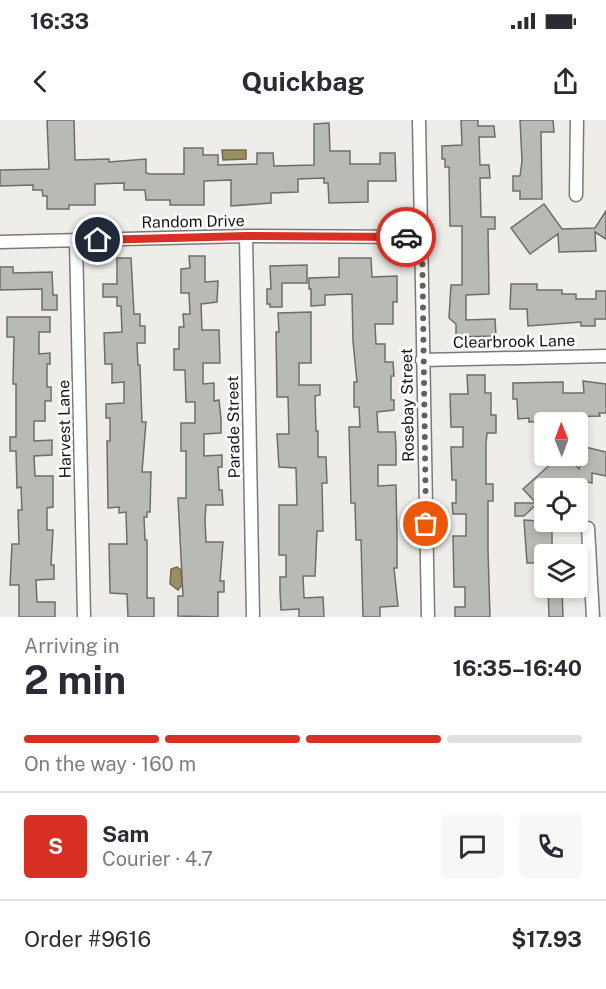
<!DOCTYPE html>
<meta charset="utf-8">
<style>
:root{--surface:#fff;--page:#f7f7f7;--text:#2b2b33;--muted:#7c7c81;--line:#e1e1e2;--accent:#d93025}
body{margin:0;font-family:"Public Sans",sans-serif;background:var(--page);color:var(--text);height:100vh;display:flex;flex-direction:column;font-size:22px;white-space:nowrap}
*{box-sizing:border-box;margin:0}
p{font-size:20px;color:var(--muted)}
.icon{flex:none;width:33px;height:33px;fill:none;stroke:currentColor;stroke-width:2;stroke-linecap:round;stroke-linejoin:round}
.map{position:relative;height:497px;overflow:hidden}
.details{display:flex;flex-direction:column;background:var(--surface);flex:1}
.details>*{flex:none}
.needle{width:39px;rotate:359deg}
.buttons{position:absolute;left:534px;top:292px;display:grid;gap:12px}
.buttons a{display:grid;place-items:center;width:54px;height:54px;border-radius:6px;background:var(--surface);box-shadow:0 3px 9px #0003;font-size:30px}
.pin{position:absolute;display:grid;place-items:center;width:51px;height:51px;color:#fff;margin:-26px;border:3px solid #fff;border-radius:50%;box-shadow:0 2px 6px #0007}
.courier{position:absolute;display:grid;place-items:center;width:60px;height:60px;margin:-30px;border:4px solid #d93025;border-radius:50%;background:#fff;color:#222;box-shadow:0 2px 8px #0007}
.summary em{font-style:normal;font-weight:700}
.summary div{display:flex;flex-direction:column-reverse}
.summary{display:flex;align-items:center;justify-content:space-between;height:102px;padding:0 24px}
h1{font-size:39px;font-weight:700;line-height:45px}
.bar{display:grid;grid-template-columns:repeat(4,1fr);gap:9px 6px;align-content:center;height:72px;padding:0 24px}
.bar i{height:8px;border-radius:4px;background:var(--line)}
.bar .selected{background:var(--accent)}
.bar p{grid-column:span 4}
.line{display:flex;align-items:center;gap:15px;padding:0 24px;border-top:2px solid var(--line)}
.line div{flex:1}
.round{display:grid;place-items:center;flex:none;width:63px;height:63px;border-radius:6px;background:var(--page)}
.status{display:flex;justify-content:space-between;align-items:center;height:42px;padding:0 30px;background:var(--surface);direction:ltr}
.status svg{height:16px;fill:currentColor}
header{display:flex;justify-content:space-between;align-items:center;height:78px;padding:0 24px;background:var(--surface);font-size:27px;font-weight:700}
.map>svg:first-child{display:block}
</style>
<div class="status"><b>16:33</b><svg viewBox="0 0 49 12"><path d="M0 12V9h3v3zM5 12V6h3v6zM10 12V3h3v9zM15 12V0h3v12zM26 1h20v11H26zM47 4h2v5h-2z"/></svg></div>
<header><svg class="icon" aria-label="back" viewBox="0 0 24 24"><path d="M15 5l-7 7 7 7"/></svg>Quickbag<svg class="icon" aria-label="share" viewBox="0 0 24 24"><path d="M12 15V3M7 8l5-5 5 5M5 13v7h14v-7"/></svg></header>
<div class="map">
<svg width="606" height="497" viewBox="0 0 606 497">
<rect width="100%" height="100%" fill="#eeedea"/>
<path fill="#998f62" stroke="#726b4b" stroke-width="1.5" d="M222,30H246V39L223,40Z
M177,447L181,450L182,465L178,470L170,464L171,449Z"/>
<path fill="#b9b9b5" stroke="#6e6d6a" stroke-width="1.5" d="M47,0H74L75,40L109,39V42L146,39V53L150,54H184V28H203V35H218V45L257,44V33H273L274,46L314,45V4L329,3L330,31H350V44H380V33H395L396,61H368V82L329,83L328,63H324V58L298,59V72L271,73V83L231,86V60L204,61V85H170V80H146L145,70H124V63L95,64V85H69V89H47V76H43L42,70H33V65L0,66V50L49,49Z
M461,0H478V6H494L495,17H479L480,45H489L490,58H480L481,97H495V109H488L489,174L466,175V200L495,199L496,216L456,217V204L449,198L451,165H462V106H450L449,47H445V39H442V26L462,25Z
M520,0H553L554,12H541L542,79H520V71H513V56H520L522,41Z
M544,84L562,109L595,108L606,91V119L595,112L596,131L559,132L558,114L530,134L511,108Z
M189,136H205V162L218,161L217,182L201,184L202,210H219L220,243H203V264L214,263V281L219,280L221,299V313L204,314V336L222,335V347H218L219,370H222L223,385H206L205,400L206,422H223L220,461H224V472H218V497L178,496V476H183L178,378H186V331H181V303H195V282H186L185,250H174V229H179V207H184L183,194H190L189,173H181V149L190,148Z
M117,138H131L134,194H140V206H145V223H137L138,245H140L142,302H146L142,352H151L150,392H147V397H144L145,420H147V478H154V497H128L127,474L110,473L109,424H127L126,392L119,393V387L108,388L107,321H110V298H106V284L124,283V262L112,263V244H105L104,213L122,212L121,186H117V177H103V164H117Z
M339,138H371L372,157L397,156V182H393V204H375L376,224H385V242H393L394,256H391V280H394V290L377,292L378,312H395L396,326V345H378V366L396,365L397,416V448H394L398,486L380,487V497H363L361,420H356L355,383H351L349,307H360L359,287H354V262H357L353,221L352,174L325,175V185L311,186V169H309V158L339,157Z
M307,145V163H282V187H270V184H267V169H271L270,146Z
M0,147H13V153L52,152L53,175H57V190H42V169L0,170Z
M511,164H537V170H562V174H576V179H596V171H606V199H595V206H581V202L528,206L527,189H510Z
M311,192V243H299V265H320V275L315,276L316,311H318V337H326L327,363H322L323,411H317L315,456H303L304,478L323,477L324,497H299V489L281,490L280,471V457H286V435H279V385H297L296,348L279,347L277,314H289L288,277H277L276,212H279L278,193Z
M7,197H50V212H39V234L50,233V244H47V267H51V281H45V301H34V321L52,320V335L34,336L35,356H53V387L47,388V410H53L51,445H54V459L36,460L37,482H55V497H19V465H10L12,424H19L18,390H22L21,367L17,368L16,331H10V317H16V264H13L14,217H7Z
M467,255H485V273H491V295H496V313H487L486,324V364H493V381H488V431L490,497H455V487H465V467H454L453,416H466V394H453L452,383H456V360H452L451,327H463V307H451L450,274H468Z
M583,261L606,264V293H599L600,296L565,297V301L529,302V298L518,299L517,279H513V263L563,262V273H584Z
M585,327L606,332V356L592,353V363L579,360L570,369H544V377L524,396H515V383H536L523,369L554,341L550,336H568L579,349Z
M524,400L552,402V435H544V443H527Z
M548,468H562L563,497H549Z"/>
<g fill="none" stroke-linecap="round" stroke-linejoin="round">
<g stroke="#7b7a77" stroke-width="15">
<path id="minor" d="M419,0L428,497
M576,75L577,0
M246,116L253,497
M76,120L84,497
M0,122L246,116L422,117
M422,240L606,236
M588,408L593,497"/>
</g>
<use href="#minor" stroke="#fff" stroke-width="12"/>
</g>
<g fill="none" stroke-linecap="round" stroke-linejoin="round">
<path stroke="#626160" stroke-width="6" stroke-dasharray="0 10.8" d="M406,117H422L426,404"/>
<path stroke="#d93025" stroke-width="8" d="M98,120L246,116L406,117"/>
</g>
<g text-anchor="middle" stroke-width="5" stroke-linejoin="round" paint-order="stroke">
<g font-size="16" fill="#161615" stroke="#fff">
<text transform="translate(193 101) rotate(-1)" y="6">Random Drive</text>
<text transform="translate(514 221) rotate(-1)" y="6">Clearbrook Lane</text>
<text transform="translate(407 285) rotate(-91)" y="6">Rosebay Street</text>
<text transform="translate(233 307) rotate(-91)" y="6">Parade Street</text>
<text transform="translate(64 309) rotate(-91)" y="6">Harvest Lane</text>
</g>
</g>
</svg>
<div class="buttons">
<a><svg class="needle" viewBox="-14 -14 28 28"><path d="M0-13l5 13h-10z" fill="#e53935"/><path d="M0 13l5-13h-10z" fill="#7c7c81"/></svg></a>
<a><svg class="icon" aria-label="locate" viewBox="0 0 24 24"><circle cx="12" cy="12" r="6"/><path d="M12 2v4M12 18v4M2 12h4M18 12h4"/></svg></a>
<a><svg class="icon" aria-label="layers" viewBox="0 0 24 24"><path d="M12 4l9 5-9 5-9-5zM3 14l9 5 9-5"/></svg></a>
</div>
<div class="pin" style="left:426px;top:404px;background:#ea580c"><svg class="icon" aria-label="bag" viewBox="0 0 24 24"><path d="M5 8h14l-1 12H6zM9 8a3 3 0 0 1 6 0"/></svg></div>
<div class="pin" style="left:98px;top:120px;background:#1f2937"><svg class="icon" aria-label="home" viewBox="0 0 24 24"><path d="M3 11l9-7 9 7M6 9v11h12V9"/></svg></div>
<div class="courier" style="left:406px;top:117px"><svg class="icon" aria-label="car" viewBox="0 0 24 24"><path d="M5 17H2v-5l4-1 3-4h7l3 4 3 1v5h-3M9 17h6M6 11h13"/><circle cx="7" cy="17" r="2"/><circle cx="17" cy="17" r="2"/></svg></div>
</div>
<section class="details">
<div class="summary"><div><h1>2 min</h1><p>Arriving in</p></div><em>16:35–16:40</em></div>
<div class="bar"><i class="selected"></i><i class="selected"></i><i class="selected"></i><i></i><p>On the way · 160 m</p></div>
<div class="line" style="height:108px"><b class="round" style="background:var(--accent);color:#fff">S</b><div><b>Sam</b><p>Courier · 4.7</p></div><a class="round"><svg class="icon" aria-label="chat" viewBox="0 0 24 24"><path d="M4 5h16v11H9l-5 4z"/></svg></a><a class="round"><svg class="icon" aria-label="phone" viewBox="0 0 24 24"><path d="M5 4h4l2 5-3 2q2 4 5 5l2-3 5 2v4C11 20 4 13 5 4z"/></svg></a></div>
<div class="line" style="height:78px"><div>Order #9616</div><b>$17.93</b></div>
</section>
